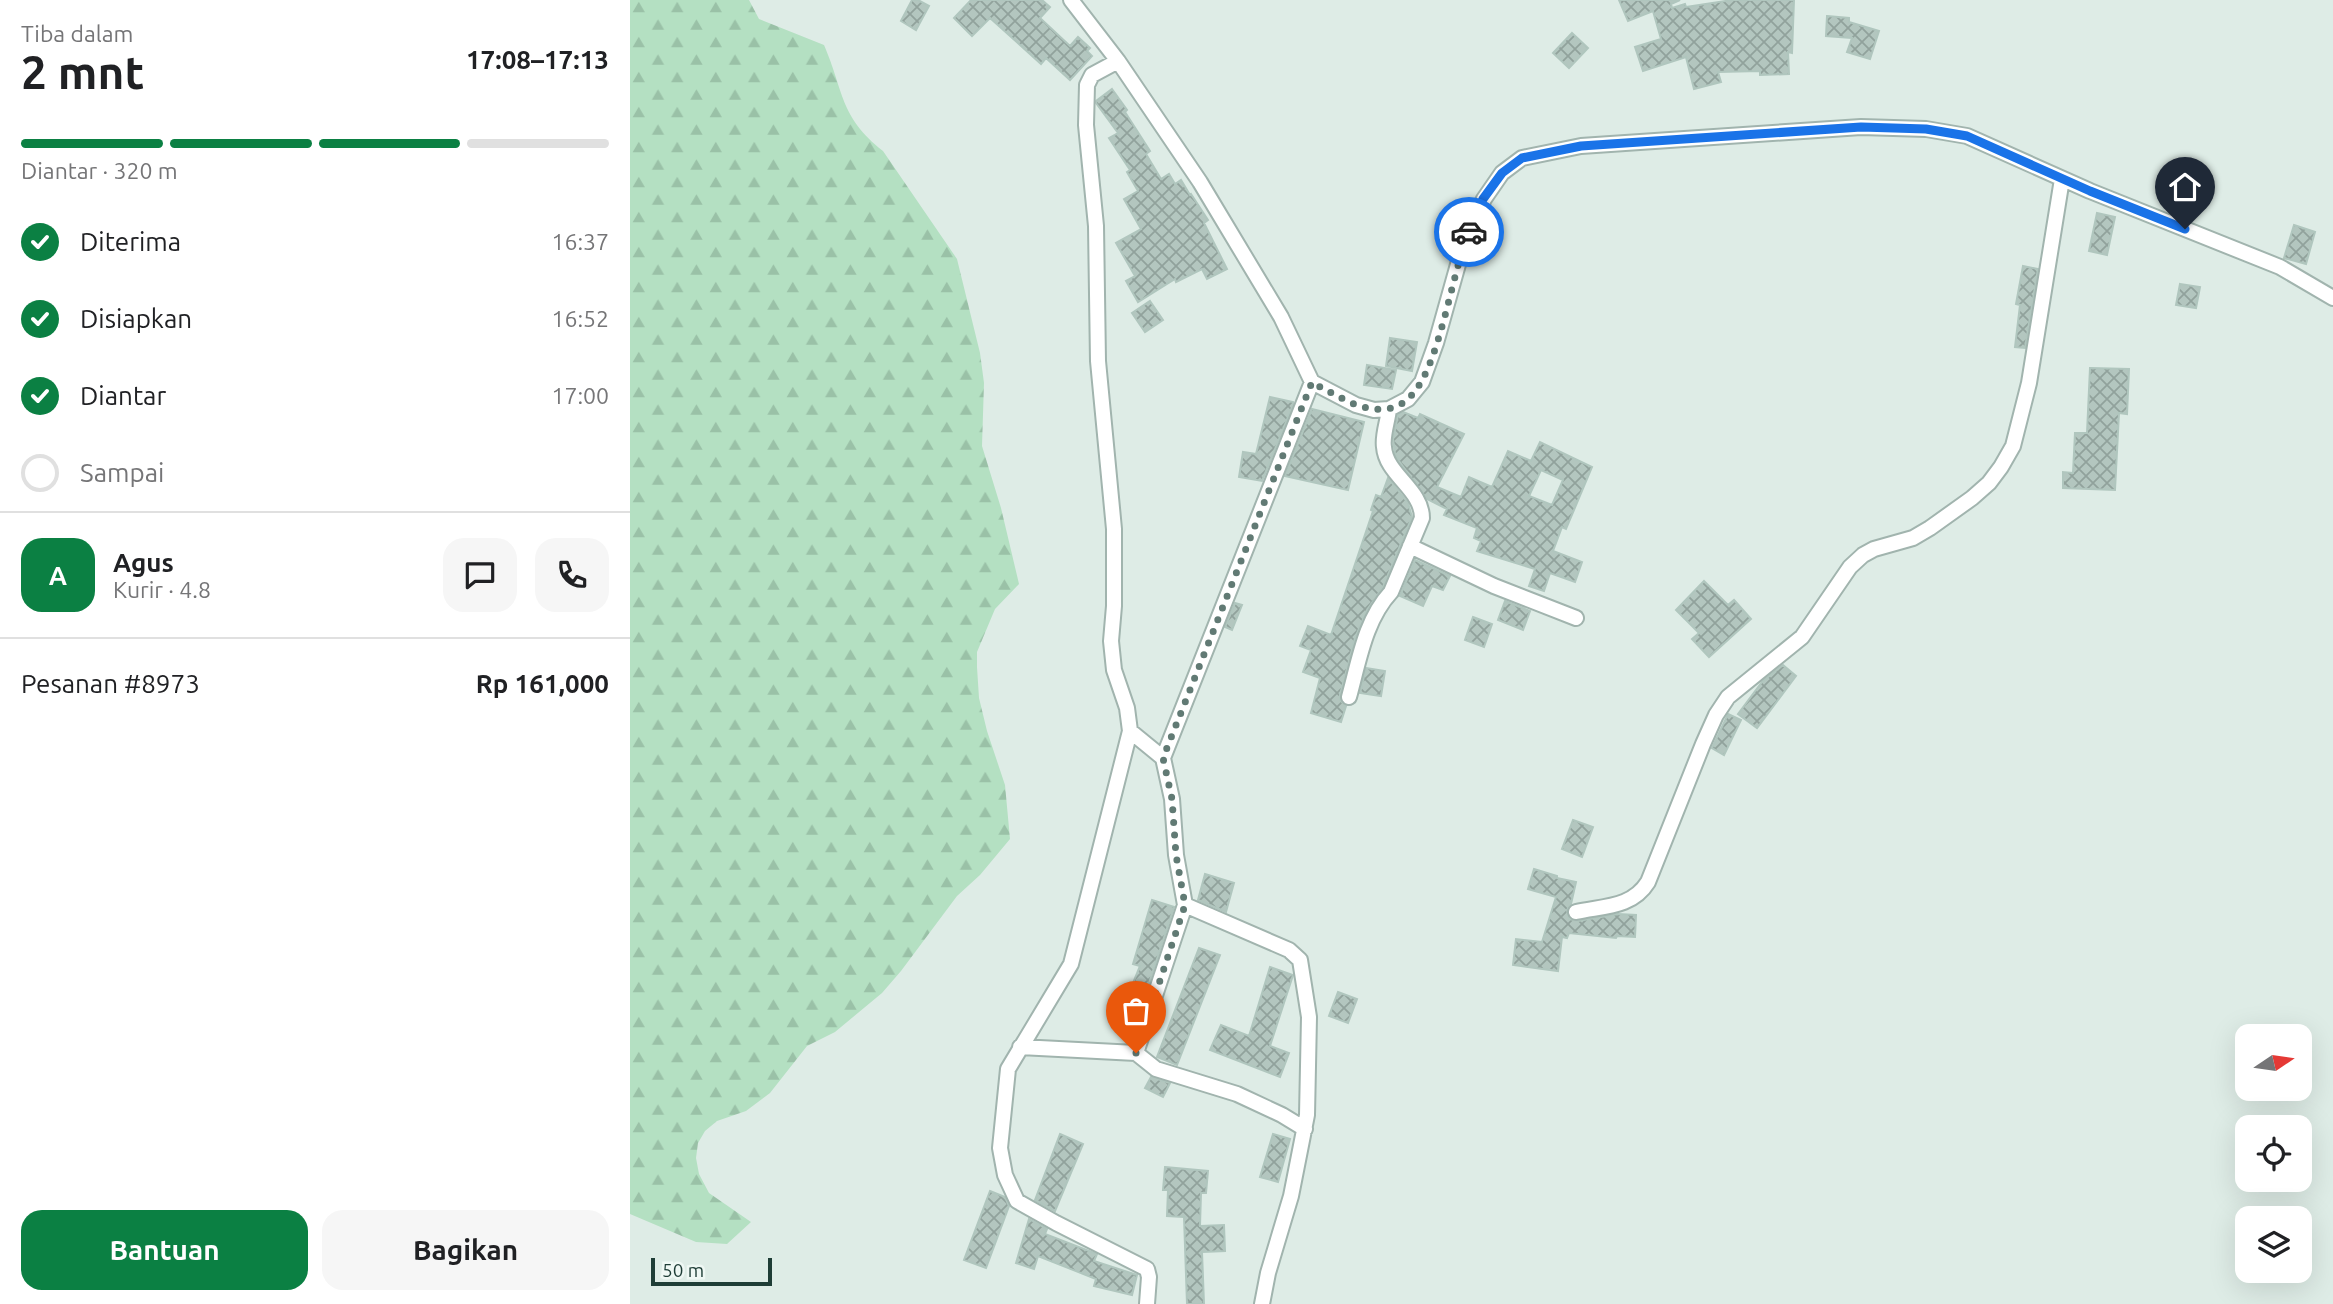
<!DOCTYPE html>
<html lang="id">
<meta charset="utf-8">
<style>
:root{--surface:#fff;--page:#f6f6f6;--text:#202124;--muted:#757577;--line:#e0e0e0;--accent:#0b8043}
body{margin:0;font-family:Ubuntu,sans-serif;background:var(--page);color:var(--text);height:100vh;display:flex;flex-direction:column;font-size:26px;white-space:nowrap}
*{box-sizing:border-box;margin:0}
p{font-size:23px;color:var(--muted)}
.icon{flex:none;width:38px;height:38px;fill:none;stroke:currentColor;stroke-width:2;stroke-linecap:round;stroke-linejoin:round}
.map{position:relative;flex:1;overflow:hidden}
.drawer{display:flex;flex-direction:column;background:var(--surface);width:630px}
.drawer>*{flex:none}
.needle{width:46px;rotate:77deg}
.controls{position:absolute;left:1605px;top:1024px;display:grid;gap:14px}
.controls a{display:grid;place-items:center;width:77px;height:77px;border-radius:14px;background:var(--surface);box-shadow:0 7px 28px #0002;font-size:35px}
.scale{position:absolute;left:21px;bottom:18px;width:121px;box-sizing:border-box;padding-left:7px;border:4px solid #1e3d36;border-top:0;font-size:19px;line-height:24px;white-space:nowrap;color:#1e3d36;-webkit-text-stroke:5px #eff8f4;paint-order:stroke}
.pin{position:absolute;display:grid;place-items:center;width:60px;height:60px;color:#fff;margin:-72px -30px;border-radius:50% 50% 50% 0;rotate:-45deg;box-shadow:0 0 7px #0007}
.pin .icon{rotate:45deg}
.courier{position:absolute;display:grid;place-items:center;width:70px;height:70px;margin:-35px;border:5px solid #1a73e8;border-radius:50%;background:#fff;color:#222;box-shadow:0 2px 9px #0007}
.summary em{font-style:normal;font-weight:700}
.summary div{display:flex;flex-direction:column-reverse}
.summary{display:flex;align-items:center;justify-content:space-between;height:119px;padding:0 21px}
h1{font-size:46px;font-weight:700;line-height:52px}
.bar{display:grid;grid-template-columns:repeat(4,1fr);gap:10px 7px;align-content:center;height:84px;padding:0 21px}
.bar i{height:9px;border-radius:5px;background:var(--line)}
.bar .on{background:var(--accent)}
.bar p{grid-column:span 4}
.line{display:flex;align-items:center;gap:18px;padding:0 21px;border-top:2px solid var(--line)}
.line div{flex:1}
.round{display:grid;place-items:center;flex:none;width:74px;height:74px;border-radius:21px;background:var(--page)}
ol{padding:0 21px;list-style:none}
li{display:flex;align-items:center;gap:21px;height:77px}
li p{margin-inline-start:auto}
li .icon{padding:7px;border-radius:50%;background:var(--accent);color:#fff;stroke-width:4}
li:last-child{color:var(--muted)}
li i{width:38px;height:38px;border:4px solid var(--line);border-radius:50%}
.cta{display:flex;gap:14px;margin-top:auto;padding:14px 21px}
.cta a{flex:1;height:80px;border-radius:21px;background:var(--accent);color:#fff;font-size:28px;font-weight:700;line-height:80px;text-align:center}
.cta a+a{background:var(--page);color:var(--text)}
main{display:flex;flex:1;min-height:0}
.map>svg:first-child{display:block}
</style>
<main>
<section class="drawer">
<div class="summary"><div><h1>2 mnt</h1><p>Tiba dalam</p></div><em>17:08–17:13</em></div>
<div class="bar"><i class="on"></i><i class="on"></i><i class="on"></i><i></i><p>Diantar · 320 m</p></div>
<ol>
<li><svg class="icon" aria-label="check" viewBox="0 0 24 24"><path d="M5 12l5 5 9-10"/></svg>Diterima<p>16:37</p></li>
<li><svg class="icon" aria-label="check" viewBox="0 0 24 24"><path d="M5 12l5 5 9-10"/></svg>Disiapkan<p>16:52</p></li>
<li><svg class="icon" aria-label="check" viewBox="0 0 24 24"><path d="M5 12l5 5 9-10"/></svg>Diantar<p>17:00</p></li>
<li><i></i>Sampai</li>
</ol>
<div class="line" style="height:126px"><b class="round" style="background:var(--accent);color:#fff">A</b><div><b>Agus</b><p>Kurir · 4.8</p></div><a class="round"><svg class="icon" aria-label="chat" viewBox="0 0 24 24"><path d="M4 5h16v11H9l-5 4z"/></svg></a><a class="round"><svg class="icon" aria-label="phone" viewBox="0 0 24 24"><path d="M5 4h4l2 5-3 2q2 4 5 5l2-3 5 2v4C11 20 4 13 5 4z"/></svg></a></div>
<div class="line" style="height:91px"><div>Pesanan #8973</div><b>Rp 161,000</b></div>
<div class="cta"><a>Bantuan</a><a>Bagikan</a></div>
</section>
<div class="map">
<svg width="1703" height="1304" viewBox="0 0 1703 1304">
<defs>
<pattern id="forest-firs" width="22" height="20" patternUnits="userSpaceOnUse" patternTransform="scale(1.75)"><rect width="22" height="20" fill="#b4e0c2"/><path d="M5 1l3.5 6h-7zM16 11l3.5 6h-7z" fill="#9ac1a7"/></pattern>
<pattern id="building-cross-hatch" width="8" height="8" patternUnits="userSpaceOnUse" patternTransform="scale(1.75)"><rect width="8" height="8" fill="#b3c6bf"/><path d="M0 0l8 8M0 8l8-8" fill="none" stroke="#91a29c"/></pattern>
</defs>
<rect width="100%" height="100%" fill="#deece6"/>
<path fill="url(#forest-firs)" d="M0,0H119L129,19L194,45C214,91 209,116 253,151L327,259L350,353L354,383L352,446L371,508L389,584L365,609L347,652V667L349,698L357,731L375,785L380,839L350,875L327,896L271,971L252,993L205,1032L177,1046L140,1093L116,1111L87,1121L75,1131L68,1143L66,1158L69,1174L79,1193L121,1222L97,1244L66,1242L0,1214Z"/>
<path fill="url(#building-cross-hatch)" stroke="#b0c6be" stroke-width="2" fill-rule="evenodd" d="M282,0H288L299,6L286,30L271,21Z
M341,0H412L420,7L410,18L440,46L448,37L460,48L457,51L462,56L440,80L416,58L411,64L360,18L342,36L324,18Z
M989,0H1050L1041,4L1042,8L1055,4L1056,7L1102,0H1164L1162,53L1158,52L1159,74L1130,75V71L1088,72L1091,82L1064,89L1056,57L1013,71L1005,47L1031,39L1023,11L998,21Z
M1197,16L1219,18V22L1249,31L1240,59L1217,52L1222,38L1196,36Z
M942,33L958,48L939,68L923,53Z
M482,89L497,110L495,112L520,151L516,154L531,179L539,174L545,184L551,180L560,195L561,194L578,220L574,223L597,269L577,279L572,269L546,282L545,279L508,302L496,281L505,276L486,243L511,229L494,199L508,191L497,172L500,170L479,138L488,133L466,103V101Z
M1467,213L1485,217L1477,255L1459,251Z
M1664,225L1685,232L1676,264L1654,258Z
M1393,266L1408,269L1395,348L1385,347L1390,305L1386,304Z
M1550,284L1570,287L1566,308L1546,305Z
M520,301L533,320L515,332L502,313Z
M760,338L787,342L782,371L756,366Z
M737,365L766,370L762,389L734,385Z
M1460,368L1499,369L1497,414L1489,413L1485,490L1433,488V472L1443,473L1445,433H1457Z
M640,397L663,402V405L632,481L609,477L613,452L626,454Z
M682,409L734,422L718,490L655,476Z
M773,412L788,418L790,414L834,434L807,487L831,497L839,477L862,487L878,451L901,461L910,442L962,467L936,529L932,527L923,551L952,562L945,582L920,573L914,591L899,586L905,569L847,551L851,541L844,538L847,528L814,515L817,509L797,499L769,461L765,454L763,439L768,415ZM911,470L933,480L922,505L899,496Z
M758,478L778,503L782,517L753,587L737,610L725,638L710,695V700L716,706L711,722L681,713L690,678L673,672L681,650L670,646L678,626L701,635L743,511L741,510L746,495L751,497Z
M785,560L820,576L813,590L802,586L793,606L770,596Z
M1074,581L1098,605L1104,600L1121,619L1079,657L1062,639L1069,633L1046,610Z
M875,601L900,611L893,630L868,620Z
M605,603L612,605L602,630L595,627Z
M843,617L862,624L854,647L835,640Z
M1153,665L1166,676L1127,728L1108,714L1132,682Z
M736,668L755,671L751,696L730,693Z
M1098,714L1111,720L1094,755L1082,748Z
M943,820L963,827L952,857L932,849Z
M904,869L927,876V878L946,882L941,904L937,910L939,919L948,921L988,914L1006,915L1005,937L987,936L986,938L939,933L937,938L932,937L928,971L883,965L886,939L912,942L926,897L898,889Z
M575,874L604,883L596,912L568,900Z
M522,900L544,907L503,1032L486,1025L510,966L503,964Z
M569,948L590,955L547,1065L527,1057Z
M640,967L663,975L640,1046L659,1053L650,1077L580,1050L591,1025L619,1036Z
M708,992L727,999L718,1023L699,1016Z
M521,1077L540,1083L533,1097L515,1088Z
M430,1134L453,1144L425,1211L405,1200Z
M643,1134L660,1139L648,1182L630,1177Z
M535,1167L578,1171L576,1193H571L570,1226L594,1225L595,1251L572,1252L574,1304H557L554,1217L537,1216L538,1190H533Z
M360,1191L375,1197L379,1206L356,1268L334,1260Z
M399,1219L417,1229L415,1234L467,1254L464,1261L507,1275L502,1295L464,1286L466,1279L408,1256L404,1269L386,1263Z"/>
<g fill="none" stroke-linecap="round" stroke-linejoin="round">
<g stroke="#a1b4ae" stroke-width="18">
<path id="minor" d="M441,0L488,61L570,182L651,317L682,382L726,405L744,410L759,409L778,399L792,382L806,343L834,243L854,199L872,173L892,158L951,146L1231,127L1296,129L1337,136L1460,191L1650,267L1703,298
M488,61L462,75L457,85L456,125L466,226L468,361L484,529V606L481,641L484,670L497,708L500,731L441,964L378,1069L370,1148L375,1175L387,1201L426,1223L517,1269L519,1277L517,1304
M780,546L864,586L946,618
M719,697C729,661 735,620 761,592L792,518C792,489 756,475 754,447C752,436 758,421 759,409
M500,731L533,758L542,799L546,855L555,905L659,950L670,960L679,1017L677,1115L661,1196L638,1273L632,1304
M533,758L682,382
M946,912C973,906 1002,908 1018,882L1073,744L1086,715L1098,697L1172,637L1220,567L1233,555L1244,549L1283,538L1300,528L1342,498L1359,483L1371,467L1383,446L1399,383L1432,179
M390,1047L506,1053L526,1069L607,1094L652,1115L675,1129
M506,1053L555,905"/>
</g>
<use href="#minor" stroke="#fff" stroke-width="14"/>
</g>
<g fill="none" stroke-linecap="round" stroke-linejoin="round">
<path stroke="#617a74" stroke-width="7" stroke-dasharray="0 12.6" d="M506,1053L555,905L546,855L542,799L533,758L682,382C693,389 704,394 715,400C736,410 761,416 780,397C810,367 821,275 839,232"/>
<path stroke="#1a73e8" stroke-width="9" d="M839,232L853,199L872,173L892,158L951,146L1231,127L1296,129L1337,136L1460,191L1555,229"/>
</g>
</svg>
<div class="controls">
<a><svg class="needle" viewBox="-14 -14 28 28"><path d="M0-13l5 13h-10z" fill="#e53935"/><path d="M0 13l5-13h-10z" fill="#757577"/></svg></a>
<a><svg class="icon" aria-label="locate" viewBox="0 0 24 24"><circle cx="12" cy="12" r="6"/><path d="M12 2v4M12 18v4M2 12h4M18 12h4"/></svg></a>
<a><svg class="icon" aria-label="layers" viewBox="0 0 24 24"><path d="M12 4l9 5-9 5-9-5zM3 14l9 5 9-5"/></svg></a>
</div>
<div class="scale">50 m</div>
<div class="pin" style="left:506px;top:1053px;background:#ea580c"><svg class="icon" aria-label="bag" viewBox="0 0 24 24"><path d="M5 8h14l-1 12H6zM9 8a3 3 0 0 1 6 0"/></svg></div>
<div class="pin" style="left:1555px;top:229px;background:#1f2937"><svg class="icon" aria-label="home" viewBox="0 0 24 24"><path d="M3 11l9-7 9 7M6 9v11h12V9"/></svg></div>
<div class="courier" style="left:839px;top:232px"><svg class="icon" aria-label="car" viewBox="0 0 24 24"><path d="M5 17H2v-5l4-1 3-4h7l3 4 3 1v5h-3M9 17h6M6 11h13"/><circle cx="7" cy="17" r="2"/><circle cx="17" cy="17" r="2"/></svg></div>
</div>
</main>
